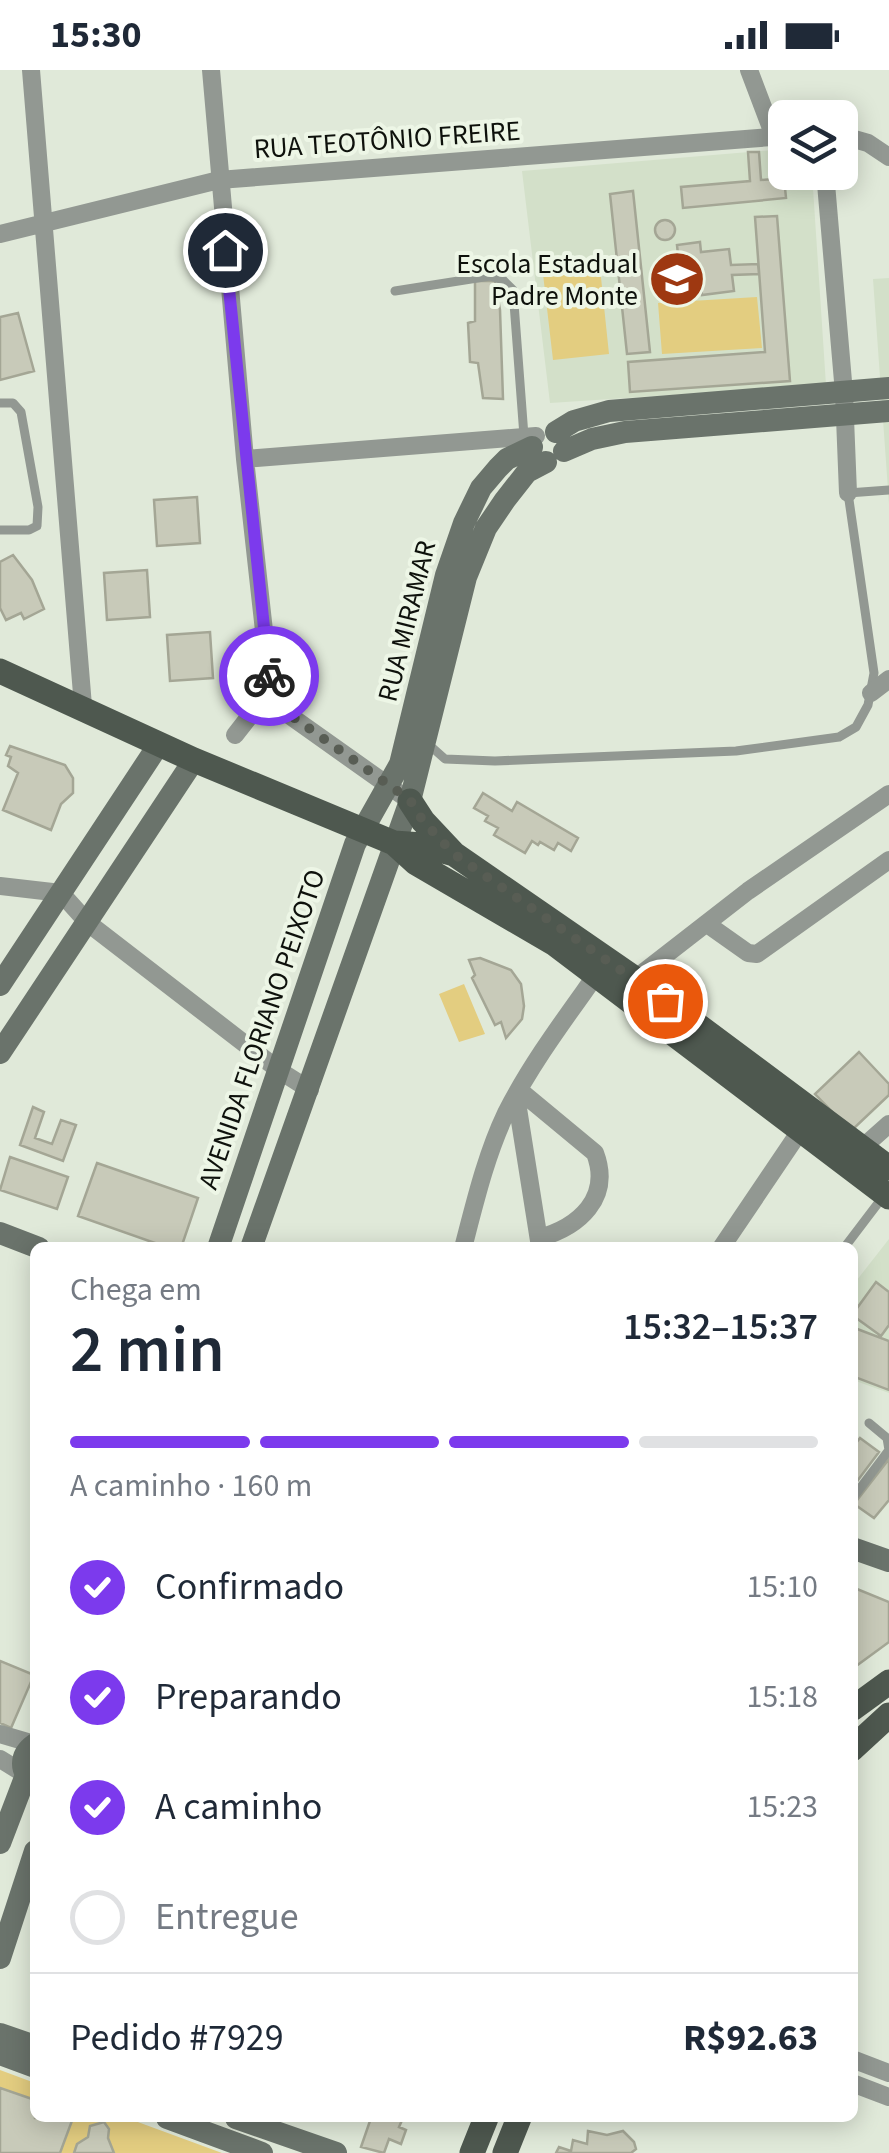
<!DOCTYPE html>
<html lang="pt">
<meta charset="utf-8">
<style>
:root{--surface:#fff;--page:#f6f6f7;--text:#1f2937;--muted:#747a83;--line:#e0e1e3;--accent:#7c3aed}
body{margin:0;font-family:"Source Sans 3",sans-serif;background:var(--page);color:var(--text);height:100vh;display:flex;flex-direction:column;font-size:38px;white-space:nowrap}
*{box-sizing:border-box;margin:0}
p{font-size:32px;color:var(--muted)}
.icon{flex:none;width:55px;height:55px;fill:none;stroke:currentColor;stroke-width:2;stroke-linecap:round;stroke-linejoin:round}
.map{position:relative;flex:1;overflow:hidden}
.side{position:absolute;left:30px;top:1172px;width:828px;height:880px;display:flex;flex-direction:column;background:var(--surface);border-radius:15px;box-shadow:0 5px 25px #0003}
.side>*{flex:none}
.tools{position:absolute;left:768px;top:30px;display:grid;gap:20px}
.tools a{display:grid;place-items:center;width:90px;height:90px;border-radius:15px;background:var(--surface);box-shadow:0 5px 25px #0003;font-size:50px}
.pin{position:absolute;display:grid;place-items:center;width:85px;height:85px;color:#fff;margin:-42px;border:5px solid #fff;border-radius:50%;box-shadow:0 2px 10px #0007}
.courier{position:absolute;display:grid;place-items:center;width:100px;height:100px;margin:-50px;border:8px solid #7c3aed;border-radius:50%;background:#fff;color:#222;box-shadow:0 2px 12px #0007}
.head em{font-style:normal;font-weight:600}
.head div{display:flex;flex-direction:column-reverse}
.head{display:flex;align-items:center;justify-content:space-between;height:170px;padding:0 40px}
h1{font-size:65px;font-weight:600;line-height:75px}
.bar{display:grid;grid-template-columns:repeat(4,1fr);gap:15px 10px;align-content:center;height:120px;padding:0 40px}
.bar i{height:12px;border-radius:8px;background:var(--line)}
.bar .on{background:var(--accent)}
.bar p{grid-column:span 4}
.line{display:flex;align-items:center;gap:25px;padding:0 40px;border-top:2px solid var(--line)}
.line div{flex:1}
ol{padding:0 40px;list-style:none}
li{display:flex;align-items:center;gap:30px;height:110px}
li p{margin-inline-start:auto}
li .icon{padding:10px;border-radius:50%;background:var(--accent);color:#fff;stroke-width:4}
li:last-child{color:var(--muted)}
li i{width:55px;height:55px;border:5px solid var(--line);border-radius:50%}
.status{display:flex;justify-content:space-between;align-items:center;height:70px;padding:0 50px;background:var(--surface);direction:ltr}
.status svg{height:28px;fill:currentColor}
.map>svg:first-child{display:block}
</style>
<div class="status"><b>15:30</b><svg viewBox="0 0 49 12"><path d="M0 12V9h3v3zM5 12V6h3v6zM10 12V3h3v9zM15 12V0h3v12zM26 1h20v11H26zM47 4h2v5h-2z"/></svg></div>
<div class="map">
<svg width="889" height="2083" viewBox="0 0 889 2083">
<rect width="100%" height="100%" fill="#e0e9d9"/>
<path fill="#d3e0c9" d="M785,79V102L812,103L826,315L550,333L522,101Z
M889,208V434L873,209Z
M889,1169V1323L853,1310V1215Z"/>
<path fill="#e3cd80" d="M600,198L609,284L553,290L543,204Z
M757,227L762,278L662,284L658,233Z
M464,914L485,964L459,972L439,924Z
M0,2000L35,2013V2048H127L222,2083H0Z"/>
<path fill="#c8cab9" stroke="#a4a695" stroke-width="2.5" d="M748,82H759L761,110L784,108L786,128L683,138L681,117L750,111Z
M633,121L650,282L627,284L610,124Z
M777,146L790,311L630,322L628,292L765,282L755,147Z
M655 160a10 10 0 1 1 20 0a10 10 0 1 1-20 0Z
M700,172L701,182L729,179L731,195L758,194L759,204L732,205L734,221L702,225L699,201L680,203L677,175Z
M475,211H495L500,240L503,329L483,328L478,293L470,292L468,253L475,251Z
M18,243L34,301L0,310V247Z
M197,427L200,473L157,476L154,430Z
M13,485L32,510L44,539L24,549L21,543L6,550L0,538V492Z
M147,500L150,547L107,550L104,503Z
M210,562L213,608L170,611L167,565Z
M10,676L65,695L73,708V723L61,734L51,760L3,740L18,703L8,696L11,687L6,685Z
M483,723L512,741L517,732L578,768L571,781L558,773L554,780L540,772L538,775L532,771L525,783L494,765L498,758L485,751L488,746L474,738Z
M480,888L511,900L521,914L524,936L522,949L506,968L501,952L495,955L472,908L475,905L469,890Z
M859,982L889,1014V1025L851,1061L815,1024Z
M33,1037L44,1042L35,1068L52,1074L61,1050L76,1055L63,1091L20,1075Z
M10,1087L68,1107L57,1139L0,1120Z
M97,1093L198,1128L181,1178H169L78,1146Z
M876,1212L889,1222V1255L881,1266L852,1245Z
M852,1257L889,1271V1320L852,1306Z
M860,1368L879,1382L852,1418V1378Z
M889,1389V1430L874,1448L854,1434Z
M852,1517L889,1532V1572L852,1599Z
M0,1591L34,1605L11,1658L0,1653Z
M0,2018L35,2030V2048H73L60,2083H0Z
M371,2048H403L399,2057L406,2060L401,2074L389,2069L384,2083L361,2077Z
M104,2052L109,2059L108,2068L114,2083H74L77,2074L88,2067L90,2056Z
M588,2061L607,2065L623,2061L634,2072L636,2079L631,2083H556L559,2077L571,2081L573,2070L587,2074Z"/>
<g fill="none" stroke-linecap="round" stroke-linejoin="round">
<path stroke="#929892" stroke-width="9" d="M395,221L490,206L503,210L513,220L524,366
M0,333H13L21,342L38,437L37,456L29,460H0
M427,673L445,689L495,691L736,681L839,667L856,657L868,635L874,603L848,423L889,420
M844,1178L882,1128
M852,1429L889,1380L887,1368L869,1353"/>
<path stroke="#929892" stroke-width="18" d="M31,0L83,636
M211,0L245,389L272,633L249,647L235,665
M749,0L774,66
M840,65L868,73L889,87
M825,102L844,323L848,423
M0,164L219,110L785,66
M245,389L536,366
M871,623L889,609
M272,633L410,731
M0,816L61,823L88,853L280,1001L310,1020
M707,854L748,883L757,884L889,790
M627,915L748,821L889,724
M519,1020L595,1083C612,1128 579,1157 539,1168
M516,1026L540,1177
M853,1086L889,1054
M463,1178C475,1132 486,1085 506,1043C531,994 564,950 596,905
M721,1178L800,1061L807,1056
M0,1664L34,1674
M0,1689L26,1705
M852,1989L889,2003
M852,2013L889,2027"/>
<path stroke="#6a736b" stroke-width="22" d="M556,362L574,351L609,341L889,318
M564,381L592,369L625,362L889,341
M0,915L159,674
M0,983L194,690
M0,1163L39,1178
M218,1178L355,774L400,694L446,505L464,453L481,418L498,398L507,389L532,377
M251,1178L410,731L466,507L486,458L505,430L527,402L546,392
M852,1478L889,1491
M35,1674C19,1685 19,1702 35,1713
M0,1773L26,1705
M0,1888L35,1781
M0,1964L35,1976
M0,1984L35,1997
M167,2048L262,2083
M236,2048L336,2083"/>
<path stroke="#4e584f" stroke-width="25" d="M0,601L194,690L394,773L416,793L555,874L889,1127
M410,731L423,751L454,784
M394,773L422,775L454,784L634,908L889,1098
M852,1639L889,1612
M852,1679L889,1645
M472,2083L486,2048
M505,2083L519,2048"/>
</g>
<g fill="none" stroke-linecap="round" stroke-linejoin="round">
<path stroke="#585d54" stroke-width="10" stroke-dasharray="0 18" d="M269,606L272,632L410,730L423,751L454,784L665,931"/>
<path stroke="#7c3aed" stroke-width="12" d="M225,180L269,606"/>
</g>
<defs>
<g id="school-disc" transform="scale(2.875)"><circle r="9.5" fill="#9e3811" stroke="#edf6e6"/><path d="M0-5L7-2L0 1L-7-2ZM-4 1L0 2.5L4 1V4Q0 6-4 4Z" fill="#fff"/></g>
</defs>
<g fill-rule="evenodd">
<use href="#school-disc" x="677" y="209"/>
</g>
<g text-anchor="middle" stroke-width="8" stroke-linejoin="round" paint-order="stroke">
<g font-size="28" fill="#0e110c" stroke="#edf6e6">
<text transform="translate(387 69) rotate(-4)" y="10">RUA TEOTÔNIO FREIRE</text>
<text transform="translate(406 551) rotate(-76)" y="10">RUA MIRAMAR</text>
<text transform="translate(261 959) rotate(-71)" y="10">AVENIDA FLORIANO PEIXOTO</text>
</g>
<g font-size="28" fill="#0e110c" stroke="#edf6e6" text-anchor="end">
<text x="638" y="203">Escola Estadual<tspan x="638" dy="32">Padre Monte</tspan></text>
</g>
</g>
</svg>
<div class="tools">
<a><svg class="icon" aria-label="layers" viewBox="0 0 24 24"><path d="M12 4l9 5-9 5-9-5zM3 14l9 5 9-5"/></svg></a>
</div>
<div class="pin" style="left:665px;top:931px;background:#ea580c"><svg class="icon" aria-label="bag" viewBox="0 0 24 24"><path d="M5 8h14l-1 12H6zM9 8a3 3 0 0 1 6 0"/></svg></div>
<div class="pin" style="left:225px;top:180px;background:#1f2937"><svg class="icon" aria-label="home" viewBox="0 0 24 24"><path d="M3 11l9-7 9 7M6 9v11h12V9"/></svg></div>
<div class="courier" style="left:269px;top:606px"><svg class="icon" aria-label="bike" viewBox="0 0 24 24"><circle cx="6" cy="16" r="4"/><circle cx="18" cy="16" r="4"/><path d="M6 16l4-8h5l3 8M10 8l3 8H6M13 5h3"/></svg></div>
<section class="side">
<div class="head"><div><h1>2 min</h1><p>Chega em</p></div><em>15:32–15:37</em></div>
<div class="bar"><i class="on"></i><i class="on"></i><i class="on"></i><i></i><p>A caminho · 160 m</p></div>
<ol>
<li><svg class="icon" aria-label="check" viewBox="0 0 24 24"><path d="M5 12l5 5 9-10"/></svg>Confirmado<p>15:10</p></li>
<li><svg class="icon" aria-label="check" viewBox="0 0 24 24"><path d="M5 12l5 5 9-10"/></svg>Preparando<p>15:18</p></li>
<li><svg class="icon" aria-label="check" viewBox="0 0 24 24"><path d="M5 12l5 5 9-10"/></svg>A caminho<p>15:23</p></li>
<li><i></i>Entregue</li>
</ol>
<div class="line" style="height:130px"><div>Pedido #7929</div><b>R$92.63</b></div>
</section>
</div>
